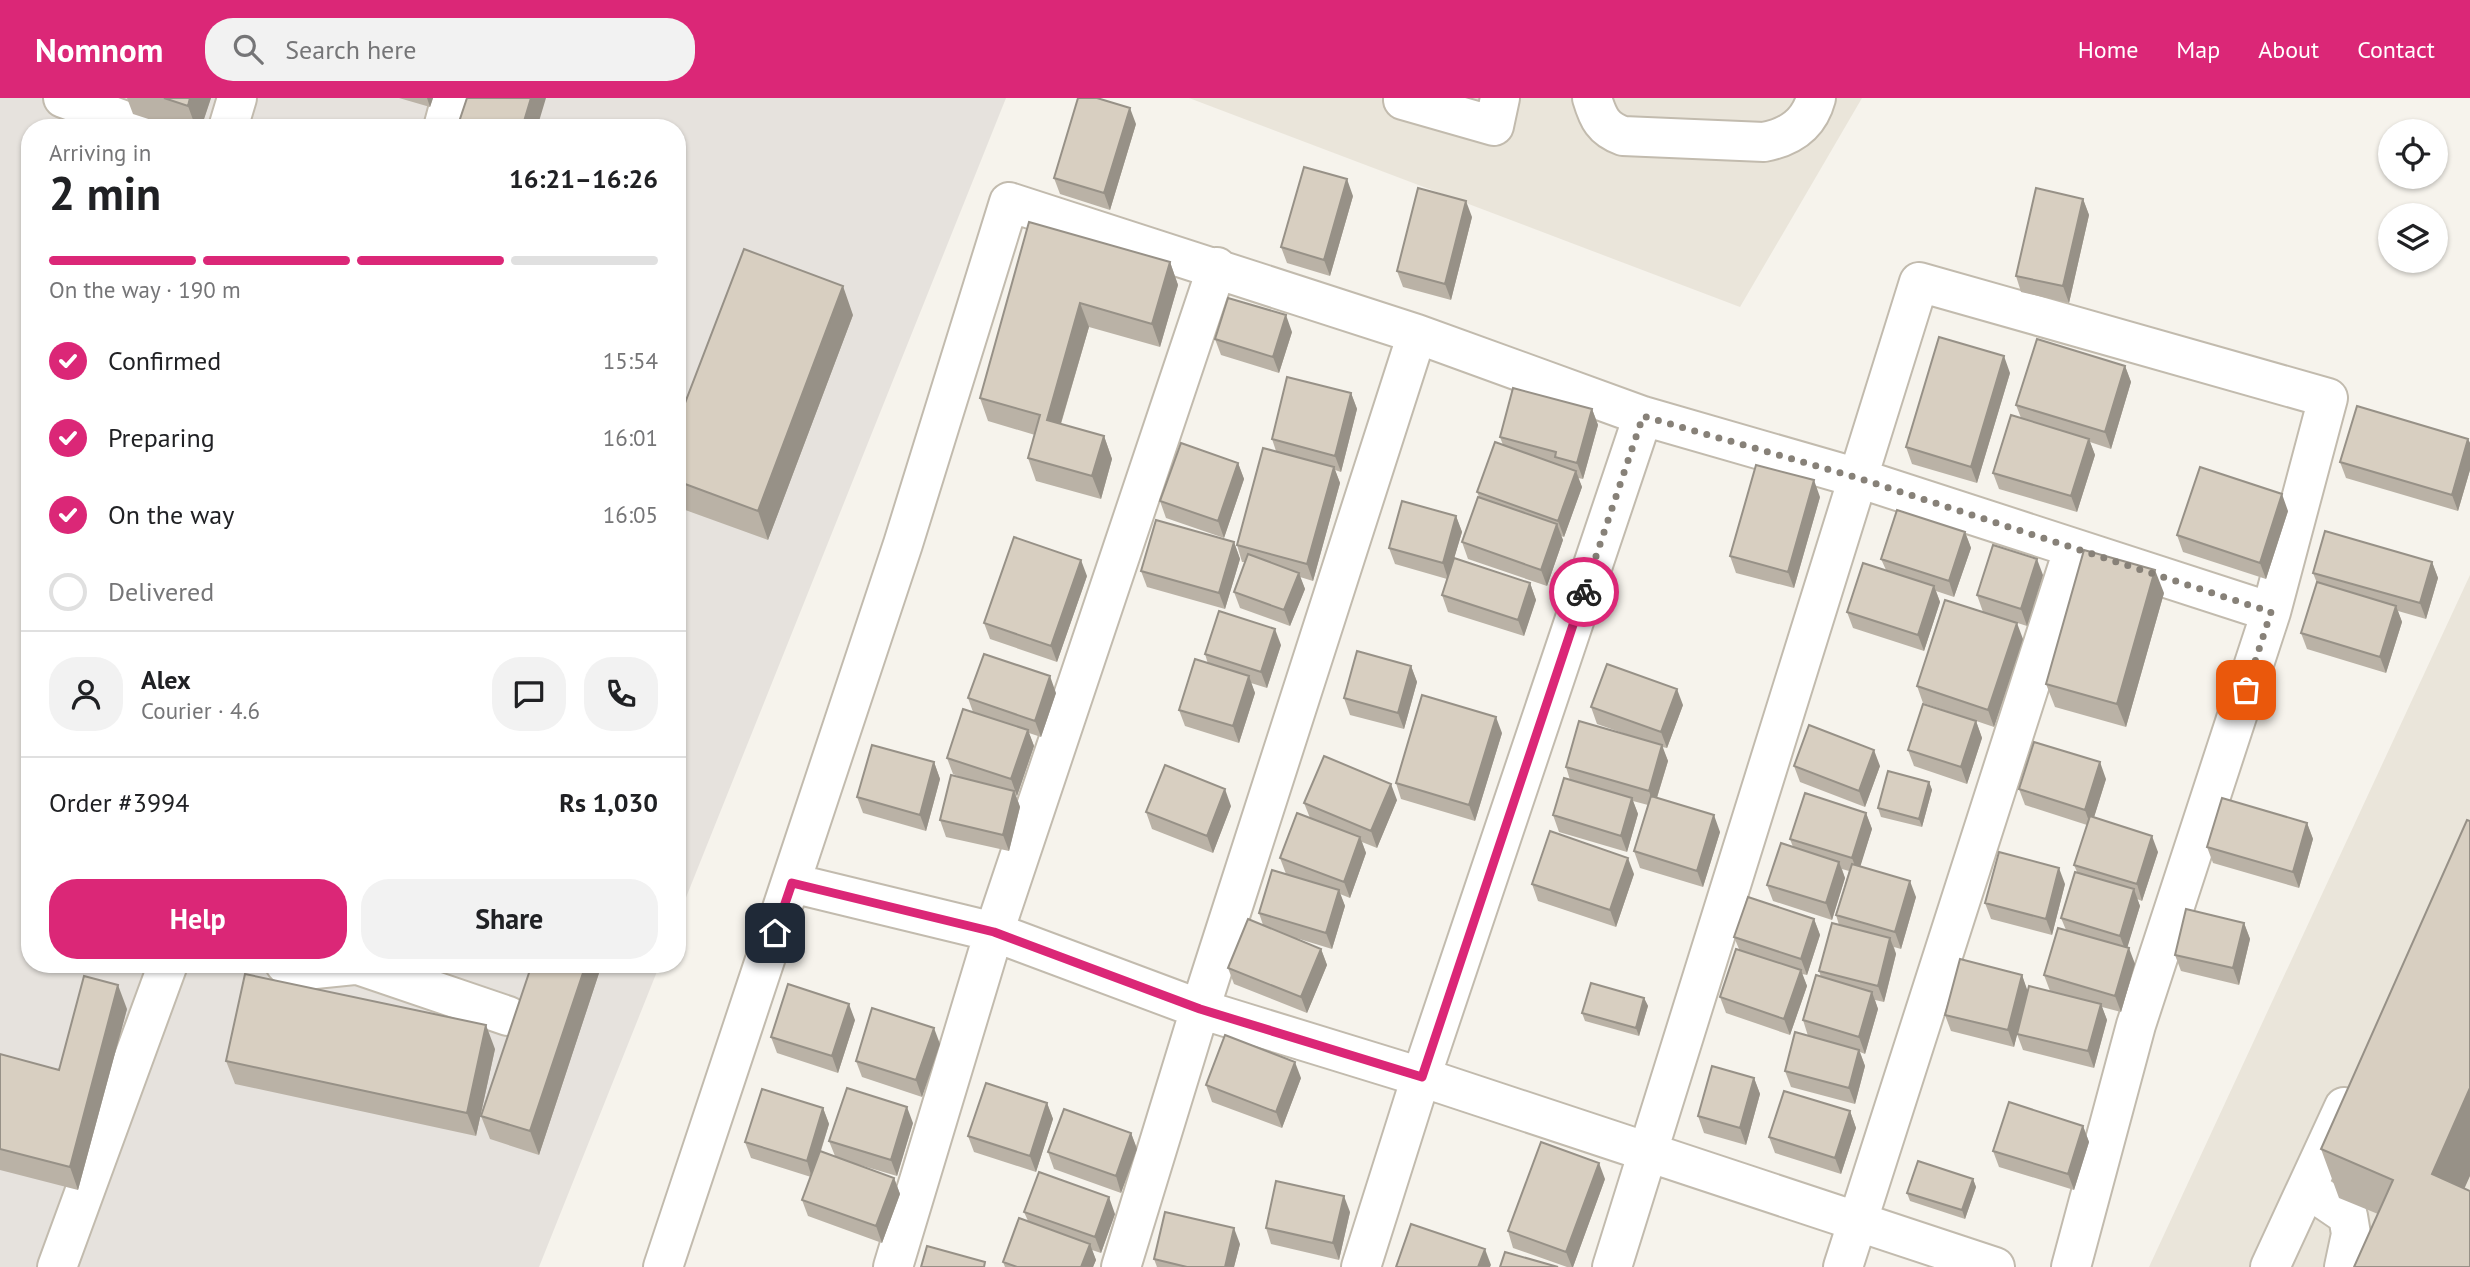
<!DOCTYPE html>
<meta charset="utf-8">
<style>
:root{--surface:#fff;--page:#f2f2f2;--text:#202124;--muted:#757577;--line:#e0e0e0;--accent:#db2777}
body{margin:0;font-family:"PT Sans",sans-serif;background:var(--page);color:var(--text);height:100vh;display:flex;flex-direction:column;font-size:26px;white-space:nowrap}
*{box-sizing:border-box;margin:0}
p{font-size:23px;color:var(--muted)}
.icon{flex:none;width:38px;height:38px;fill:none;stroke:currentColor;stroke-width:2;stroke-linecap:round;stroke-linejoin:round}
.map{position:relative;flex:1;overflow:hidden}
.side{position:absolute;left:21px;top:21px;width:665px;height:854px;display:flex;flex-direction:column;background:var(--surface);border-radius:28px;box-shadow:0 2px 5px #0004}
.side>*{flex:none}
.controls{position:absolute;left:2378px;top:21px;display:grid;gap:14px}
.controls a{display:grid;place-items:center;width:70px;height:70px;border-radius:50%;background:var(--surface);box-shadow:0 2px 5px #0004;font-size:35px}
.pin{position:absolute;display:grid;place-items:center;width:60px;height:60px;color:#fff;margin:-30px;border-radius:14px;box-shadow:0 4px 10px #0006}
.courier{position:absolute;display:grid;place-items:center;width:70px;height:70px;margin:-35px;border:5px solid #db2777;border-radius:50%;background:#fff;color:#222;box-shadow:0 2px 9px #0007}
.head em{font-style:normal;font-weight:700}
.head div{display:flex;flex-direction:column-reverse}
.head{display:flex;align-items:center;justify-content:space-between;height:119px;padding:0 28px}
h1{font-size:46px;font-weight:700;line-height:52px}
.bar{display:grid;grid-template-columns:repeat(4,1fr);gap:10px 7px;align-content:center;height:84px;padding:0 28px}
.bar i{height:9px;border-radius:5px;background:var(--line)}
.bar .on{background:var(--accent)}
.bar p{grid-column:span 4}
.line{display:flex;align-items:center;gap:18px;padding:0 28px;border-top:2px solid var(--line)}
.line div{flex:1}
.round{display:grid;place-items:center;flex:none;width:74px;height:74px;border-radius:28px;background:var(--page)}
ol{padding:0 28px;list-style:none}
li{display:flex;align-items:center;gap:21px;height:77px}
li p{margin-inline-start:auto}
li .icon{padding:7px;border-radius:50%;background:var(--accent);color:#fff;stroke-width:4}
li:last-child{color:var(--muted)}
li i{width:38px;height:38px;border:4px solid var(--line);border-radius:50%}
.cta{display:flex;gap:14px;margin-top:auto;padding:14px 28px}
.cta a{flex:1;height:80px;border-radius:28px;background:var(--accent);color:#fff;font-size:28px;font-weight:700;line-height:80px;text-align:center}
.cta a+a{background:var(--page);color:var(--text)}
header{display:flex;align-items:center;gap:42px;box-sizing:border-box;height:98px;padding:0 35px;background:var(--accent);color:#fff}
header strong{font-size:33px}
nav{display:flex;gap:38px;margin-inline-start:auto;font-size:24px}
.search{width:490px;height:63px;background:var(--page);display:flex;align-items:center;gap:18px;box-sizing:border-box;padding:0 24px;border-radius:28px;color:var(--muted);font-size:26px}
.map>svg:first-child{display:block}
</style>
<header>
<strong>Nomnom</strong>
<div class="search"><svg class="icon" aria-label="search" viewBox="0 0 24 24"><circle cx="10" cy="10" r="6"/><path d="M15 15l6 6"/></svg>Search here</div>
<nav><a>Home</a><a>Map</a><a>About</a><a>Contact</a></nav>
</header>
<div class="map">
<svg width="2470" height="1169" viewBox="0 0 2470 1169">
<rect width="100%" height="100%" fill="#f6f3ec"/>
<path fill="#eae5da" d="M1189,0H1862L1740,209Z
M2470,477V1169H2149Z"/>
<path fill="#e6e2dd" d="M0,0H1006L677,822V30H30V866H660L539,1169H0Z"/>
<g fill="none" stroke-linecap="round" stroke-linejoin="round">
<g stroke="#c2bbae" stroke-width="42">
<path id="minor" d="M63,0L145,30
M1592,0C1598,20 1603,31 1623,38L1764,44C1790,39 1809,26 1816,0
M1403,2L1494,28L1500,0
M228,30L237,0
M443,30L451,0
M792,785L994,834L1200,911L1421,979L1995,1169
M285,866L305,872L364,866
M361,868L508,918
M2307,1090L2348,1118L2351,1136L2344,1169
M57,1169L168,866
M663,1169L903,446L1009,104L1417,236L1643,318L1858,380L2271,514
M893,1169L994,834L1217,169
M1121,1169L1200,911L1417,236
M1361,1169L1421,979L1643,318
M1612,1169L1919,184L2328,300L2271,514L2136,927L2071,1169
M1843,1169L2073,452
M2270,1169L2344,1009"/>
</g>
<use href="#minor" stroke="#fff" stroke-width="38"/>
</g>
<path fill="#bab2a6" d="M127,0H211L201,30H176L133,16Z
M399,0H433L430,9Z
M1136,26L1110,112L1060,96L1054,80Z
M1353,98L1330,178L1287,165L1281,149Z
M2083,101L2089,117L2069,205L2021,194L2016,178Z
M1472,119L1451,202L1403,189L1397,173Z
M1029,124L1170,164L1178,187L1160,249L1089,229L1061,326L1104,338L1112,361L1101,401L1036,383L1028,360L1035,337L988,323L980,300Z
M853,217L768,442L677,409V326Z
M1292,234L1279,275L1221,257L1215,241Z
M2125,268L2131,284L2111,351L2090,344L2095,357L2077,414L1999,391L1993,375L2021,320L2016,307Z
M2010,275L1977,385L1912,366L1906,349Z
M1351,295L1357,311L1341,374L1335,372L1340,385L1313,483L1300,479L1305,491L1290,528L1240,510L1234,494L1245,464H1242L1237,447L1276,353L1272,341Z
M1592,311L1598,327L1583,381L1578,380L1582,389L1564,439L1561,438L1563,442L1547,488L1468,461L1462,444L1479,399L1477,394L1503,347L1500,339Z
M2468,341L2470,345V372L2458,413L2346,380L2340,364Z
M1238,365L1244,381L1224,440L1166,420L1160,403Z
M1820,399L1794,490L1736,475L1730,458Z
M2288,413L2266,481L2183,454L2177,437Z
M1456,418L1462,434L1454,460L1530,485L1536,502L1524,538L1448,514L1442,497L1447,481L1395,466L1389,450Z
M1965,434L1971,450L1954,499L1936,493L1940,504L1924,553L1853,530L1847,514L1886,472L1881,461Z
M1234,444L1240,461L1225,511L1147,489L1141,473Z
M2432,464L2438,480L2426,521L2398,513L2402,524L2386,575L2307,551L2301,535L2317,485L2313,475Z
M2043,477L2027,528L1983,514L1977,497Z
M1087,478L1057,564L990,541L984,525Z
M2164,495L2126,629L2055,609L2046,586Z
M2023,541L1994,629L1923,605L1917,588Z
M1281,547L1267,590L1251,585L1255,595L1239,645L1185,628L1179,612L1208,566L1205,556Z
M1411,568L1417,584L1404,631L1350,617L1344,600Z
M1056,595L1041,639L1029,635L1034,648L1017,698L1016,697L1020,709L1009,753L946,739L940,722L965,681L953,676L947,660L973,614L968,600Z
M1683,607L1667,650L1662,649L1668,663L1657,700L1720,734L1703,789L1640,770L1634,753L1648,707L1633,703L1638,716L1627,754L1559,734L1553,717L1570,682L1566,669L1634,639L1597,626L1591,609Z
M1976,623L1982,640L1967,686L1914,668L1908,652Z
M1502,635L1475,723L1401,701L1396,685Z
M934,664L940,681L926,733L863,715L857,699Z
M1794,668H1880L1865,709L1800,684Z
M2106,681L2094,719L2158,754L2142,803L2137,801L2140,808L2127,849L2135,866L2121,914L2102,909L2107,922L2094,970L2023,952L2017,936L2014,949L1951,933L1945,917L2022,877L2027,893H2050L2044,877L2066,832L2061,820L2077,774L2074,767L2087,727L2025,707L2019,691Z
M1929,684L1932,692L1922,729L1881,719L1878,710Z
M1397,702L1377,750L1362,744L1366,755L1350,800L1340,796L1345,808L1332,851L1296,840L1321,851L1327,867L1307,915L1234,886L1228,870L1263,827L1259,815L1286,776L1280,760L1310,720L1304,705Z
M1231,708L1213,755L1152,731L1146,714Z
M1866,715L1872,731L1860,768L1916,799L1901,851L1894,849L1896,856L1884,904L1875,902L1878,911L1865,956L1860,954L1865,968L1855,1006L1791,989L1785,973L1808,938L1803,922L1821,879L1819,873L1839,827L1836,817L1849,773L1842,771L1845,780L1832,822L1773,803L1767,787L1793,749L1790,741Z
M2307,725L2313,741L2299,790L2213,765L2207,749Z
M1634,776L1616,829L1538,803L1532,786Z
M2065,786L2052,837L1991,821L1985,805Z
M1814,821L1820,837L1807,877L1802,876L1807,888L1790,937L1726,915L1720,899L1739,851L1734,839Z
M2244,825L2250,841L2239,887L2181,873L2175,857Z
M532,866H602L539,1057L490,1041L481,1018Z
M1644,900L1648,908L1639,938L1585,923L1582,915Z
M127,911L78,1092L0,1072V956L59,972Z
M855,922L838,975L777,955L771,939Z
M940,946L922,999L862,979L856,963Z
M495,951L476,1038L235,986L226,963Z
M1301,980L1282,1030L1212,1004L1206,987Z
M1754,980L1760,996L1746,1047L1704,1035L1698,1018Z
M1047,1005L1053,1021L1036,1074L974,1054L968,1038Z
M823,1010L829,1026L821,1053L835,1058L829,1043L913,1025L897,1078L853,1065L894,1080L900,1096L882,1145L808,1118L802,1102L811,1079L751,1060L745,1044Z
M1850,1013L1856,1030L1841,1076L1775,1055L1769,1039Z
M2083,1028L2089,1044L2074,1092L1999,1069L1993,1053Z
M1131,1035L1137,1051L1121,1095L1054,1071L1048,1054Z
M2321,1051L2470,1078L2378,1116L2339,1100Z
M1605,1081L1573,1169H1567L1513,1150L1508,1133Z
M1973,1081L1976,1089L1965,1121L1910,1103L1907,1095Z
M1024,1114L1115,1116L1101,1155L1092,1152L1096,1162L1093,1169H1005L1003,1164L1028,1123Z
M1350,1114L1339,1162L1271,1146L1266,1130Z
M1240,1146L1234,1169H1157L1154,1161Z"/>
<path fill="#979187" d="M190,0H211L201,30H196L188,8Z
M427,0H433L430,9Z
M531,0H546L537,30H522Z
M1130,10L1136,26L1110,112L1104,95Z
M1347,81L1353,98L1330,178L1324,162Z
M2083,101L2089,117L2069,205L2063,188Z
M1466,103L1472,119L1451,202L1445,186Z
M1170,164L1178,187L1160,249L1152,226Z
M843,188L853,217L768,442L758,413Z
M1080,205L1089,229L1055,345L1047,322Z
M1286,217L1292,234L1279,275L1273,259Z
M2004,258L2010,275L1977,385L1971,369Z
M2125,268L2131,284L2111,351L2105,334Z
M1351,295L1357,311L1341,374L1335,358Z
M1592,311L1598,327L1583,381L1577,365Z
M1104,338L1112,361L1101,401L1092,378Z
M2089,341L2095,357L2077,414L2071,398Z
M2468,341L2470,345V372L2458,413L2452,397Z
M1238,365L1244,381L1224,440L1218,423Z
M1334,369L1340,385L1313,483L1307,466Z
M1576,373L1582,389L1564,439L1558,423Z
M1814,382L1820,399L1794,490L1788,474Z
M2282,396L2288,413L2266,481L2260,465Z
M1456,418L1462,434L1448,481L1443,465Z
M1557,426L1563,442L1547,488L1541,472Z
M1965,434L1971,450L1954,499L1949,483Z
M1234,444L1240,461L1225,511L1219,495Z
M2037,461L2043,477L2027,528L2021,511Z
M1081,462L1087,478L1057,564L1051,548Z
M2432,464L2438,480L2426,521L2420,505Z
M2155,472L2164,495L2126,629L2117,606Z
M1299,475L1305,491L1290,528L1284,512Z
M1530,485L1536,502L1524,538L1518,522Z
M1934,488L1940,504L1924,553L1918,537Z
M2396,508L2402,524L2386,575L2380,559Z
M2017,525L2023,541L1994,629L1988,612Z
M1275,531L1281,547L1267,590L1261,574Z
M1411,568L1417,584L1404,631L1398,615Z
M1050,578L1056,595L1041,639L1035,623Z
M1249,578L1255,595L1239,645L1233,628Z
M1677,591L1683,607L1667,650L1661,634Z
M1496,619L1502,635L1475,723L1469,707Z
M1976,623L1982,640L1967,686L1961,669Z
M1028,632L1034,648L1017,698L1011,681Z
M1662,647L1668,663L1654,709L1649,693Z
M1874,652L1880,668L1865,709L1859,693Z
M934,664L940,681L926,733L920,717Z
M2100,664L2106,681L2091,729L2085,712Z
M1929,684L1932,692L1922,729L1919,721Z
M1391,686L1397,702L1377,750L1371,733Z
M1225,691L1231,708L1213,755L1207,738Z
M1014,693L1020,709L1009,753L1003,737Z
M1632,700L1638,716L1627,754L1621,738Z
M1866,715L1872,731L1858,776L1852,760Z
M1714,717L1720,734L1703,789L1697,773Z
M2307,725L2313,741L2299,790L2293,774Z
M2152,738L2158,754L2142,803L2137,786Z
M1360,739L1366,755L1350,800L1344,784Z
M1628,760L1634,776L1616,829L1610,812Z
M1839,764L1845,780L1832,822L1826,805Z
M2059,770L2065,786L2052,837L2046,821Z
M1910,783L1916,799L1901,851L1895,834Z
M2134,791L2140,808L2126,854L2120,838Z
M1339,792L1345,808L1332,851L1326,835Z
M1814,821L1820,837L1807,877L1801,861Z
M2244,825L2250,841L2239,887L2233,870Z
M1890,840L1896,856L1884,904L1878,888Z
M2129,850L2135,866L2121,914L2115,898Z
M1321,851L1327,867L1307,915L1301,899Z
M586,866H602L539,1057L530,1033Z
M1801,872L1807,888L1790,937L1784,921Z
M2022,877L2028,894L2014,949L2008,932Z
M118,887L127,911L78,1092L70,1069Z
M1872,894L1878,911L1865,956L1859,939Z
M1644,900L1648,908L1639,938L1636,930Z
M849,906L855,922L838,975L832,958Z
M2101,906L2107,922L2094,970L2088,953Z
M486,927L495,951L476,1038L467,1015Z
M934,930L940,946L922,999L916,982Z
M1859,952L1865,968L1855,1006L1849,990Z
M1295,964L1301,980L1282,1030L1276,1014Z
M1754,980L1760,996L1746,1047L1740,1030Z
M2470,990V1078L2449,1125L2432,1076Z
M1047,1005L1053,1021L1036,1074L1030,1058Z
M907,1009L913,1025L897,1078L891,1062Z
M823,1010L829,1026L812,1080L807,1063Z
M1850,1013L1856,1030L1841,1076L1835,1060Z
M2083,1028L2089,1044L2074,1092L2068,1076Z
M1131,1035L1137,1051L1121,1095L1116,1078Z
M1599,1065L1605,1081L1573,1169H1572L1566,1154Z
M894,1080L900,1096L882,1145L876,1128Z
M1973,1081L1976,1089L1965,1121L1962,1112Z
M1344,1098L1350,1114L1339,1162L1333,1145Z
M1109,1099L1115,1116L1101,1155L1095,1139Z
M1234,1130L1240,1146L1234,1169H1225Z
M1090,1146L1096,1162L1093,1169H1081Z
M1485,1151L1491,1167L1490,1169H1478Z"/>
<path fill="#d8cfc1" stroke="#979187" stroke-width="2" d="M164,0H190L188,8Z
M467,0H531L522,30H457Z
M1078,0H1097L1130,10L1104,95L1054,80Z
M1304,69L1347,81L1324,162L1281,149Z
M1418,90L1466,103L1445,186L1397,173Z
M2036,90L2083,101L2063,188L2016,178Z
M1029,124L1170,164L1152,226L1080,205L1047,322L1104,338L1092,378L1028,360L1040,317L980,300Z
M744,151L843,188L758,413L677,383V326Z
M1228,200L1286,217L1273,259L1215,241Z
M1939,239L2004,258L1971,369L1906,349Z
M2037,241L2125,268L2105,334L2016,307Z
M1287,279L1351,295L1335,358L1272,341Z
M1513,290L1592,311L1577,365L1555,359L1556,354L1500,339Z
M2357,308L2468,341L2452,397L2340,364Z
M2011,317L2089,341L2071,398L1993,375Z
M1495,344L1576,373L1558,423L1477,394Z
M1181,345L1238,365L1218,423L1160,403Z
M1263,350L1334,369L1307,466L1237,447Z
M1756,367L1814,382L1788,474L1730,458Z
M2200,369L2282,396L2260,465L2177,437Z
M1478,399L1557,426L1541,472L1462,444Z
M1402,403L1456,418L1443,465L1389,450Z
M1897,412L1965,434L1949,483L1881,461Z
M1156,422L1234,444L1219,495L1141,473Z
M2325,433L2432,464L2420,505L2313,475Z
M1014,439L1081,462L1051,548L984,525Z
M1993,447L2037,461L2021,511L1977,497Z
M2084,452L2155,472L2117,606L2046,586Z
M1248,456L1299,475L1284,512L1234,494Z
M1454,460L1530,485L1518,522L1442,497Z
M1863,465L1934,488L1918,537L1847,514Z
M2317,484L2396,508L2380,559L2301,535Z
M1945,502L2017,525L1988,612L1917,588Z
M1219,513L1275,531L1261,574L1205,556Z
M1357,553L1411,568L1398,615L1344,600Z
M984,556L1050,578L1035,623L968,600Z
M1195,561L1249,578L1233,628L1179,612Z
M1607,566L1677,591L1661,634L1591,609Z
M1422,597L1496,619L1469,707L1396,685Z
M1923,606L1976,623L1961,669L1908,652Z
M963,611L1028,632L1011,681L947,660Z
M1579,623L1662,647L1649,693L1566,669Z
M1809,627L1874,652L1859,693L1794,668Z
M2034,644L2100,664L2085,712L2019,691Z
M872,647L934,664L920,717L857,699Z
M1324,658L1391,686L1371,733L1304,705Z
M1165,667L1225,691L1207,738L1146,714Z
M1888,673L1929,684L1919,721L1878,710Z
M951,677L1014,693L1003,737L940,722Z
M1564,680L1632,700L1621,738L1553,717Z
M1805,695L1866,715L1852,760L1790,741Z
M1651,698L1714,717L1697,773L1634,753Z
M2222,700L2307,725L2293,774L2207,749Z
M1297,715L1360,739L1344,784L1280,760Z
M2090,718L2152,738L2137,786L2074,767Z
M2467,722L2470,723V990L2432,1076L2470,1093V1169H2354L2393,1082L2321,1051Z
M1550,733L1628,760L1610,812L1532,786Z
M1781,745L1839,764L1826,805L1767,787Z
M1999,754L2059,770L2046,821L1985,805Z
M1852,766L1910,783L1895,834L1836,817Z
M1272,772L1339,792L1326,835L1259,815Z
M2075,774L2134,791L2120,838L2061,820Z
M1748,799L1814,821L1801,861L1734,839Z
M2186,811L2244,825L2233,870L2175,857Z
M1248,821L1321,851L1301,899L1228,870Z
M1832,825L1890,840L1878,888L1819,873Z
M2058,830L2129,850L2115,898L2044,877Z
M1736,851L1801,872L1784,921L1720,899Z
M1960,861L2022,877L2008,932L1945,917Z
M532,866H586L530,1033L481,1018Z
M245,876L486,927L467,1015L226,963Z
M1816,877L1872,894L1859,939L1803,922Z
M84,878L118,887L70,1069L0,1051V956L59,972Z
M1591,885L1644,900L1636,930L1582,915Z
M788,886L849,906L832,958L771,939Z
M2029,888L2101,906L2088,953L2017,936Z
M872,910L934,930L916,982L856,963Z
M1795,934L1859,952L1849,990L1785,973Z
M1225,937L1295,964L1276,1014L1206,987Z
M1712,968L1754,980L1740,1030L1698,1018Z
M986,985L1047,1005L1030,1058L968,1038Z
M847,990L907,1009L891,1062L829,1043Z
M762,991L823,1010L807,1063L745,1044Z
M1784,993L1850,1013L1835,1060L1769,1039Z
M2009,1004L2083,1028L2068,1076L1993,1053Z
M1064,1011L1131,1035L1116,1078L1048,1054Z
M1541,1044L1599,1065L1566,1154L1508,1133Z
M820,1053L894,1080L876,1128L802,1102Z
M1918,1063L1973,1081L1962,1112L1907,1095Z
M1039,1074L1109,1099L1095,1139L1024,1114Z
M1276,1083L1344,1098L1333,1145L1266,1130Z
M1165,1114L1234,1130L1225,1169H1187L1154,1161Z
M1019,1120L1090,1146L1081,1169H1017L1003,1164Z
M1411,1126L1485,1151L1478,1169H1396Z
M927,1148L985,1164L984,1169H921Z
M1505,1154L1558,1169H1500Z"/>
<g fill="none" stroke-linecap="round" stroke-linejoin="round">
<path stroke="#878178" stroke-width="7" stroke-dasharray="0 12.6" d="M1584,494L1643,318L1858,380L2271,514L2246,592"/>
<path stroke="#db2777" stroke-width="9" d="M775,835L792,785L994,834L1200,911L1422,979L1584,494"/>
</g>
</svg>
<div class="controls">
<a><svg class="icon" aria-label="locate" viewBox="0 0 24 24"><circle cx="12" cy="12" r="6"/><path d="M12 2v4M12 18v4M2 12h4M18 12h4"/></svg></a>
<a><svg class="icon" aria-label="layers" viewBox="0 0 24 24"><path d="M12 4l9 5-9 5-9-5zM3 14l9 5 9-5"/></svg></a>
</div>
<div class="pin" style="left:2246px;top:592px;background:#ea580c"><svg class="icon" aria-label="bag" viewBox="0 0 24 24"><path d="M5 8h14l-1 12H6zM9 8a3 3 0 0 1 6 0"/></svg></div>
<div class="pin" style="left:775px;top:835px;background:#1f2937"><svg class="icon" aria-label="home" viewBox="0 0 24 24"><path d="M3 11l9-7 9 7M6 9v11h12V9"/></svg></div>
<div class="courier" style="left:1584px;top:494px"><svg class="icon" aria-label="bike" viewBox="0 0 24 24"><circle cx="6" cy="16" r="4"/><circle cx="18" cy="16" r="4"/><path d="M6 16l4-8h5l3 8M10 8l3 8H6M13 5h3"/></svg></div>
<section class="side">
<div class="head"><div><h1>2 min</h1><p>Arriving in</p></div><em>16:21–16:26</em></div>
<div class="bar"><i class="on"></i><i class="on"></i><i class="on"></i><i></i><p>On the way · 190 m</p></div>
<ol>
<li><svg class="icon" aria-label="check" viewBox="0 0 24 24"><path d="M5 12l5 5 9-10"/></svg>Confirmed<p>15:54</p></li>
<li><svg class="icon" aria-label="check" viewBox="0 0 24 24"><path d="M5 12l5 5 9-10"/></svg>Preparing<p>16:01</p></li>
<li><svg class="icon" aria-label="check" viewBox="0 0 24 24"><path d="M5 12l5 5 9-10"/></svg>On the way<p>16:05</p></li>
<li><i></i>Delivered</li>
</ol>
<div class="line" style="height:126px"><a class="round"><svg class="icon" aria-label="person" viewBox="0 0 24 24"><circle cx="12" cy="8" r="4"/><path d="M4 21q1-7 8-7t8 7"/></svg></a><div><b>Alex</b><p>Courier · 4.6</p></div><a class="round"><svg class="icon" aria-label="chat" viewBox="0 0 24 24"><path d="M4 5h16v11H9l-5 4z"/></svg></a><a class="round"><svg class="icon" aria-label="phone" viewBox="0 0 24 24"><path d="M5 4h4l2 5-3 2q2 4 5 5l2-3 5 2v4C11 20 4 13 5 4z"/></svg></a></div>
<div class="line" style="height:91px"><div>Order #3994</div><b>Rs 1,030</b></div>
<div class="cta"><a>Help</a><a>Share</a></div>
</section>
</div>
